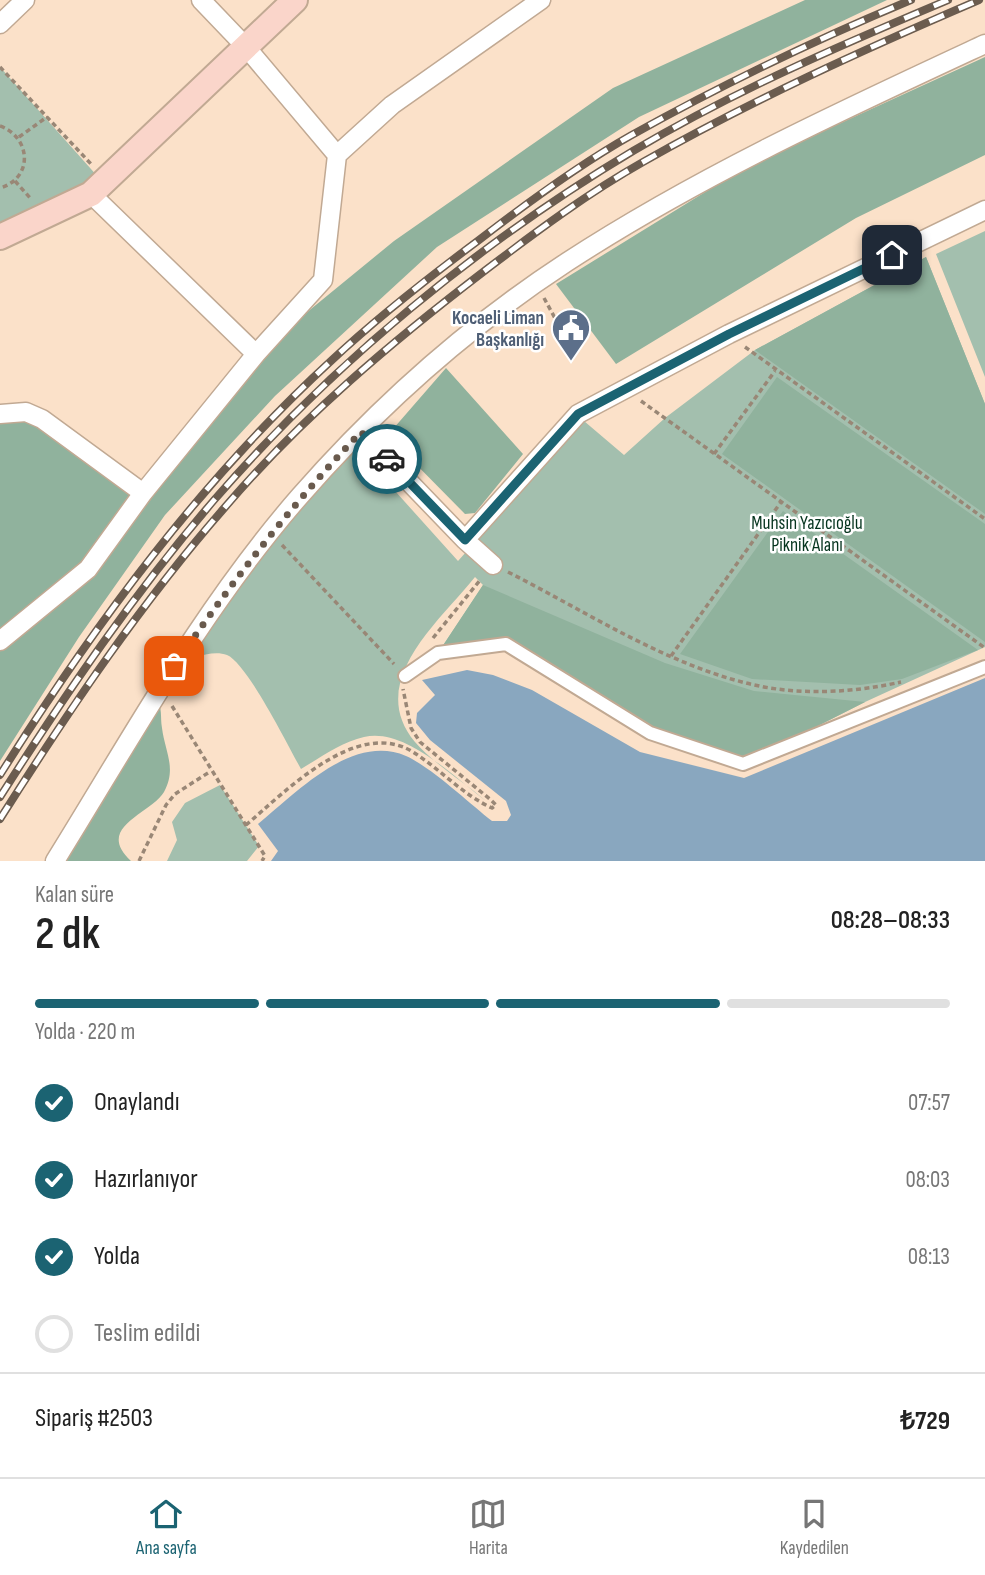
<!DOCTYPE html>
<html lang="tr">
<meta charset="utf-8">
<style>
:root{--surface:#fff;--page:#f2f2f2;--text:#222;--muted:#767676;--line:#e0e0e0;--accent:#1b6372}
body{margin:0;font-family:"Sofia Sans Condensed",sans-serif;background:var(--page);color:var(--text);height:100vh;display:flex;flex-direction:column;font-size:26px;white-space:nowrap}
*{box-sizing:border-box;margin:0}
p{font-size:23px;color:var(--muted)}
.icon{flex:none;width:38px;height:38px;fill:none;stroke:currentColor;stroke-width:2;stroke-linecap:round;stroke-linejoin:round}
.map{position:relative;height:861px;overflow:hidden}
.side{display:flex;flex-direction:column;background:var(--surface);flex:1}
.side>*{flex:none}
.pin{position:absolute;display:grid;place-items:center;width:60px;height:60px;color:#fff;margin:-30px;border-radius:14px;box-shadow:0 4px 10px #0006}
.courier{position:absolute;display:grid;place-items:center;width:70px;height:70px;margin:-35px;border:5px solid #1b6372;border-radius:50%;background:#fff;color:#222;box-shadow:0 2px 9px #0007}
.summary em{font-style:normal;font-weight:600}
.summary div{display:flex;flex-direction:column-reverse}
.summary{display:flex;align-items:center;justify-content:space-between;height:119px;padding:0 35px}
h1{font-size:46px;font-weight:600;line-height:52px}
.bar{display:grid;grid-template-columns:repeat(4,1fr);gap:10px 7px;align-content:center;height:84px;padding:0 35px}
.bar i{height:9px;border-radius:5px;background:var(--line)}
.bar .active{background:var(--accent)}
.bar p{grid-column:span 4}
.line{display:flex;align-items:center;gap:18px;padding:0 35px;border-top:2px solid var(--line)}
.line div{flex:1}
ol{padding:0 35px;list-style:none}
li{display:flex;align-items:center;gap:21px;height:77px}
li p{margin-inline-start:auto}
li .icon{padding:7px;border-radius:50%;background:var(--accent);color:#fff;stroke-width:4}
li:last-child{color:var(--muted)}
li i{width:38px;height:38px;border:4px solid var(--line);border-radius:50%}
.tabs{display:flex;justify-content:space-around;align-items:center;height:98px;border-top:2px solid var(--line);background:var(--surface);font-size:19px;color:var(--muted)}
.tabs a{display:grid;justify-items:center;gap:4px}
.tabs .active{color:var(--accent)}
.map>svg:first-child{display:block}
</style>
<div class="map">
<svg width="985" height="861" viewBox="0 0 985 861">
<rect width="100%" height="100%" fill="#fbe1c9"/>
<path fill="#a3bfae" d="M0,67L99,178L0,234Z
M985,231V377L936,254Z
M926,257L985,404V647L865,702L743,764L506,644L438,653L483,585L475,577C439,622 365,682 415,742C434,764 464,782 486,801C455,778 405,727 364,737C342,742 321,757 301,769C288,746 247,663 227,655C211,649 189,660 174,666L351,442L458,561L584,421L624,455L665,418L755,350Z
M220,785L259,846L247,861H167L177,840L172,822L185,803Z"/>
<path fill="#90b29d" d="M805,0H887L639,117L437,247L275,396L165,515L79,637L0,761V414L26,412L144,492L256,354L394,241L613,88Z
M985,57V155L856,218L616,364L556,284L749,165Z
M926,257L985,404V514L755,350Z
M446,368L523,454L475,513L465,514L395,443L393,429Z
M777,377L985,524V642L722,454Z
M783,511L978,650L902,679L860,685L752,679L680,654Z
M483,585L665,663L754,691L865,702L743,764L650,733L506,644L438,653Z
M156,697C163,709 160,716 162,728C165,752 177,768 164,792C151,814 94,827 131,861H55Z"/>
<path fill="#89a7bf" d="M467,670L493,675L532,690L640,752L744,778L985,678V861H271L278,851L258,824C296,793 352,733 406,756C431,767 469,803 492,821H507L511,815L506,801L430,740L416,723L417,713L435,695L422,680Z"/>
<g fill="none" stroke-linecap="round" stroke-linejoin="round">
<g stroke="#c1a993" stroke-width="16">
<path id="pedestrian" d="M405,676L438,653L506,644L650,733L743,764L985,667"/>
</g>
<g stroke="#c1a993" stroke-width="21">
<path id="minor" d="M201,0L246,47L337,155L392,105L541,0
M0,24L25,0
M91,194L256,354
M0,414L26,412L42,419L143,493
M361,432L465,540L493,565
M465,540L578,414L729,334L985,210
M0,641L88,569L143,493L256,354L323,280L337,155
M55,861C132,737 203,607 300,496C377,408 469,326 567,262C699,176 843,110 985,44"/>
</g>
<g stroke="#c1a993" stroke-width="28">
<path id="secondary" d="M0,237L91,194L295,0"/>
</g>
<path stroke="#998776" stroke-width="3.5" stroke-dasharray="5 3.5" stroke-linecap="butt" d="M0,67L92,165
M0,126C31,137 34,178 0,188
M19,137L47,117
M15,181L31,199
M544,298L562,331
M745,347L985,519
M641,401L985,648
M714,454L775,371
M282,545L394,664
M508,572C585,611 662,662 746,683C796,696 852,693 901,682
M433,638L481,579
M671,656L781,502
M172,706L265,856L262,861
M246,825C285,792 357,717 413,752C440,769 463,795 492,808L496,805L491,800L420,742L411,728L403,689
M139,861L166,805L175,794L211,771"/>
<use href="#pedestrian" stroke="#fff" stroke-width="12"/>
<use href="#minor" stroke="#fff" stroke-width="18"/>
<use href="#secondary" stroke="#fad5ca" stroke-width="24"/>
<g stroke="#6b5c4f" stroke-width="8">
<path id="rail" d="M0,775C94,625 201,480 332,360C378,317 428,278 479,240C527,203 577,166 630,136C721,85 815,40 911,0
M0,797C66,693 135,592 215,499C333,363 479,243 633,151C734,91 841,45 948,0
M0,819C69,710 141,603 226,506C302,417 394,340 487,269C537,231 588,193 643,162C752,100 865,49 979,0"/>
</g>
<use href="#rail" stroke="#fff" stroke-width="5" stroke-dasharray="16" stroke-linecap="butt"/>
</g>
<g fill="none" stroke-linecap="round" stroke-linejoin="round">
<path stroke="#695a4d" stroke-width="7" stroke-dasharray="0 12.6" d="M174,666C231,583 291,505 361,432L387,459"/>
<path stroke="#1b6372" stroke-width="9" d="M387,459L465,540L578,414L729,334L892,255"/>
</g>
<defs>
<g id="civic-pin" transform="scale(2.0125)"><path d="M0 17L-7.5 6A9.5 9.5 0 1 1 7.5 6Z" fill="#5c6f8a" stroke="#fff"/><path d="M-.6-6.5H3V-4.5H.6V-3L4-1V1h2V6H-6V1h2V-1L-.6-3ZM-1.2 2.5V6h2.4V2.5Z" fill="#fff"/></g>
</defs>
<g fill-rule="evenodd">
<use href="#civic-pin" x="571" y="328"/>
</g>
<g text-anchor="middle" stroke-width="5" stroke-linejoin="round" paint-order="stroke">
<g font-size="19" font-weight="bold" fill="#4e5e75" stroke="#fff" text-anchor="end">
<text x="544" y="324">Kocaeli Liman<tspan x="544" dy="22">Başkanlığı</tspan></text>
</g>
<g font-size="19" fill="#05341e" stroke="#fff">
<text x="807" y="529">Muhsin Yazıcıoğlu<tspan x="807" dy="22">Piknik Alanı</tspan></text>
</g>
</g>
</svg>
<div class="pin" style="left:174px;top:666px;background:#ea580c"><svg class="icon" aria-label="bag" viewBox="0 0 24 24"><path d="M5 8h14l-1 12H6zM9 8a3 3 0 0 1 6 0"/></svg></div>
<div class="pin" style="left:892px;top:255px;background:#1f2937"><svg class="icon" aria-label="home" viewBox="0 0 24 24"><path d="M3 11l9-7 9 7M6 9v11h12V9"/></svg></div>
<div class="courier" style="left:387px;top:459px"><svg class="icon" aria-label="car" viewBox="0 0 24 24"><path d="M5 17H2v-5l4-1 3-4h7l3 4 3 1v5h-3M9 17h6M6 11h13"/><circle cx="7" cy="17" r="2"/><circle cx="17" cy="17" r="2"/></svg></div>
</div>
<section class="side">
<div class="summary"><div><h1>2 dk</h1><p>Kalan süre</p></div><em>08:28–08:33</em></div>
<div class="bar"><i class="active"></i><i class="active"></i><i class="active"></i><i></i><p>Yolda · 220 m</p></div>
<ol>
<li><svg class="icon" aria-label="check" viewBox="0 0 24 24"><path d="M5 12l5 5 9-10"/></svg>Onaylandı<p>07:57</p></li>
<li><svg class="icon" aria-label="check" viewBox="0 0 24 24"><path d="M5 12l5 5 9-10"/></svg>Hazırlanıyor<p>08:03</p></li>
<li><svg class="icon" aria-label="check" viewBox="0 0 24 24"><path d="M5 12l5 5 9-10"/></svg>Yolda<p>08:13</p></li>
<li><i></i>Teslim edildi</li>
</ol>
<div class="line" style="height:91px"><div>Sipariş #2503</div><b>₺729</b></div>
</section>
<nav class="tabs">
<a class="active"><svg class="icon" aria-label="home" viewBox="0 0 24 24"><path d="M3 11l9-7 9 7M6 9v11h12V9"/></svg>Ana sayfa</a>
<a><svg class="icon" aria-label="map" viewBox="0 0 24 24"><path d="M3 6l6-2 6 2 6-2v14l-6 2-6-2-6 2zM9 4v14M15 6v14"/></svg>Harita</a>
<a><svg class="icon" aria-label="saved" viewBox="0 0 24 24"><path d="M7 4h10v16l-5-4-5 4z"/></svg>Kaydedilen</a>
</nav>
